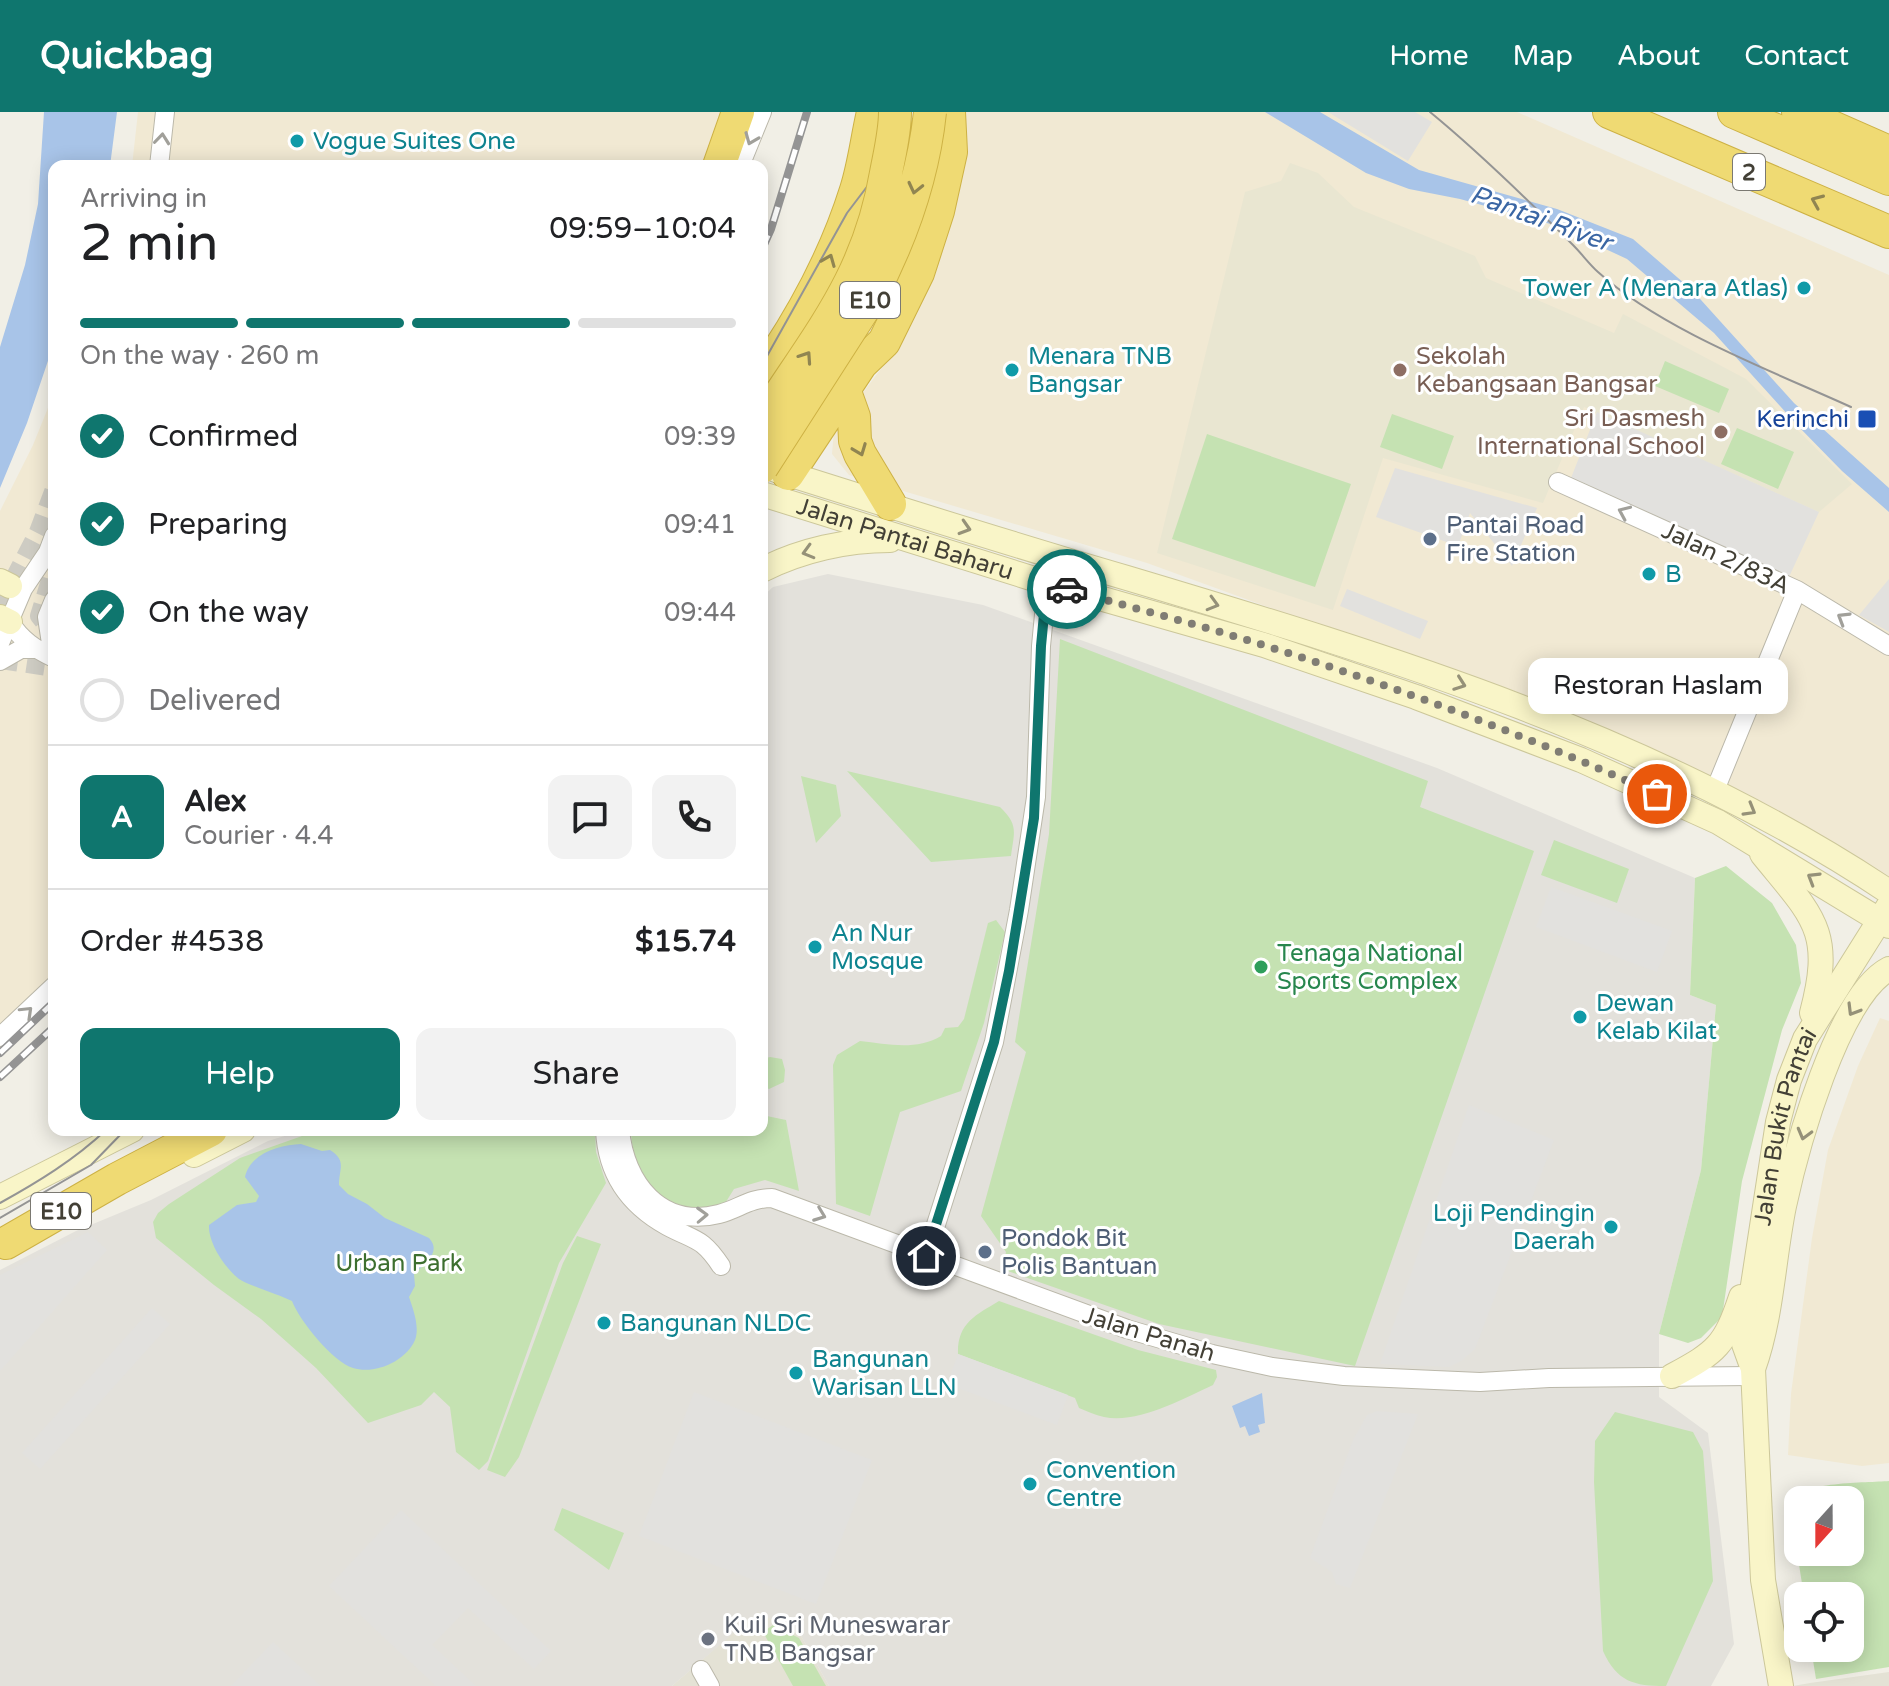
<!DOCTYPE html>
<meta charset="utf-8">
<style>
:root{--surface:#fff;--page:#f2f2f2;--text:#202124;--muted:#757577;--line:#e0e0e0;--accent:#0f766e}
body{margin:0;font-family:"Varela Round",sans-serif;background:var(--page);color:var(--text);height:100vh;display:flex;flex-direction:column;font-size:30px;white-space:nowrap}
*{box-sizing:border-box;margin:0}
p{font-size:26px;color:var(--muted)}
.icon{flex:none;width:44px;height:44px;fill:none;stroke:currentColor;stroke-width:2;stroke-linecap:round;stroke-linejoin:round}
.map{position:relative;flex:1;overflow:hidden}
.side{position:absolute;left:48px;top:48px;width:720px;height:976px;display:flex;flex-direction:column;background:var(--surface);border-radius:16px;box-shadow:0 4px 20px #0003}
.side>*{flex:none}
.needle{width:52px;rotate:201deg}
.buttons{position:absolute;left:1784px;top:1374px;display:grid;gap:16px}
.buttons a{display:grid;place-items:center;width:80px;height:80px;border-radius:16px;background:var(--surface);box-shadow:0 4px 20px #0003;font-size:40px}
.pin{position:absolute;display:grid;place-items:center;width:68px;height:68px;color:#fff;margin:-34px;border:4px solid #fff;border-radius:50%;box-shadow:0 2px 8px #0007}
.courier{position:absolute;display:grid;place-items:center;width:80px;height:80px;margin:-40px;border:6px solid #0f766e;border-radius:50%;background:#fff;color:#222;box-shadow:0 2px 10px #0007}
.bubble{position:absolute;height:56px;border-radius:16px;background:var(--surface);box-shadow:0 4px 20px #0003;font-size:26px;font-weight:600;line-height:56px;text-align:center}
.summary em{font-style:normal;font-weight:600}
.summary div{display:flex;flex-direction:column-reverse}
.summary{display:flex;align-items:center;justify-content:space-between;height:136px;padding:0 32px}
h1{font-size:52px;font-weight:600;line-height:60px}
.bar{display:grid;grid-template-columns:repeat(4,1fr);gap:12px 8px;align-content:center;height:96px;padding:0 32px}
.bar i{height:10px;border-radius:6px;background:var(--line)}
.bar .current{background:var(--accent)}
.bar p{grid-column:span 4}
.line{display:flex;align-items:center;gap:20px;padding:0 32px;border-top:2px solid var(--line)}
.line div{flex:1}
.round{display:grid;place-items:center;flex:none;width:84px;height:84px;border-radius:16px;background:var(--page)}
ol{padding:0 32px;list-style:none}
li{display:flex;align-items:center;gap:24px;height:88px}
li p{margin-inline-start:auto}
li .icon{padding:8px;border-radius:50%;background:var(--accent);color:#fff;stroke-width:4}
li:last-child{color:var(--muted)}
li i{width:44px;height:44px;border:4px solid var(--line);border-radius:50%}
.action{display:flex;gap:16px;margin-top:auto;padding:16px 32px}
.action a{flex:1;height:92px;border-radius:16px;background:var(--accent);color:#fff;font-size:32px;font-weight:600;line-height:92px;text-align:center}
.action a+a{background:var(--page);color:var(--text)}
header{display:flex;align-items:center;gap:48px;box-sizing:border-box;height:112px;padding:0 40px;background:var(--accent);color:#fff}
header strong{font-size:38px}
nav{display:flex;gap:44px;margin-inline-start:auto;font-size:28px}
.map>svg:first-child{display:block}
</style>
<header>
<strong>Quickbag</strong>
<nav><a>Home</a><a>Map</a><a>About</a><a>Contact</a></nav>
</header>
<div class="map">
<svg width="1889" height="1574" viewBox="0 0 1889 1574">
<rect width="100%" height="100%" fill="#f1efe6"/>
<path fill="#e4e2d5" d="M758,1499L801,1524L829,1574H672Z
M1889,1560V1574H1793L1810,1571Z"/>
<path fill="#f1e9d3" d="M138,0H740L730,54H132Z
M958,0H1517L1889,163V766L1761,690L1642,639L1421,551L1147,451L849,363L832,342L834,319L893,241Z
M54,281V886L0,937V399L33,333Z
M1880,906L1889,909V1351L1862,1354L1788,1343L1791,1282L1812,1126L1828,1038L1858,954Z"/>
<path fill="#e3e1db" d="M828,462L983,493L1437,656L1695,766L1690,883L1716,893L1701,1058L1659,1222V1285L1708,1321L1734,1532L1711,1574H829L801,1524L758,1500L672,1574H0V1158L76,1119L151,1088L268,1029L304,1018H762V485L773,475Z"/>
<path fill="#e9e6d1" d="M1290,51L1318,61L1354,95L1475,144L1486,166L1614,221L1623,202L1746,267L1852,372L1819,400L1584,295L1543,391L1383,346L1333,498L1157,441L1245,80L1281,69Z"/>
<path fill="#c5e2b2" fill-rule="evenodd" d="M1665,249L1729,277L1719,301L1655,274Z
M1392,302L1454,324L1442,357L1380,335Z
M1737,316L1794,340L1778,377L1721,352Z
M1207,322L1351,372L1315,475L1172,427Z
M1060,527L1428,669L1420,695L1534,739L1355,1254L1159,1212L1002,1157L1006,1140L981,1104L1026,940L1015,930L1049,722Z
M847,659L1000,695C1019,713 1014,720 1011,744L931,750Z
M801,664L836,673L841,704L816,731Z
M1554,728L1629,757L1617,791L1541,763Z
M1726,754L1772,791L1796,833L1801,871L1782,918L1742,1069L1722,1205L1701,1226L1688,1231L1659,1222L1701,1058L1716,893L1690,883L1695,766Z
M996,808L1005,820L984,911L961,979L900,1000L870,1104L836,1092L833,953L837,943L860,929C887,932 916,939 941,924L945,916L958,915L964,907L988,811Z
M770,945L782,947L785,958L784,970L769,977L762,974V947Z
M762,1003L786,1008L799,1079L765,1068L734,1077L724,1093C716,1095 707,1099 699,1099C658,1099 631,1054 631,1018H762Z
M319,1018H595L596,1040L606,1071L559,1151L488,1349L479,1358L456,1340L450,1295L434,1280L421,1293L368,1311L316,1256L261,1207L214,1173L156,1126L153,1110L158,1101L169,1092L240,1046Z
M577,1124L601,1132L519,1345L505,1365L487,1358L563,1151Z
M999,1189L1138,1238L1216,1258L1217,1265L1213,1273C1182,1287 1138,1312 1104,1305C1095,1303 1087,1299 1079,1296L1075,1286L958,1242C957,1211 976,1203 999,1189Z
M1615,1300L1693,1320L1703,1339L1713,1469L1666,1574C1634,1574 1617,1570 1603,1539L1594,1370L1595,1329Z
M1889,1369V1555L1816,1567L1811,1536H1850V1484H1804L1789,1390C1800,1369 1866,1371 1889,1369ZM1798,1388H1850V1440H1798Z
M562,1396L624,1421L609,1458L554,1418Z
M773,1513L799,1526L826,1574H793L763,1520Z"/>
<path fill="#e2e1de" d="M1328,0H1415L1432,10L1408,49Z
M1597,300L1819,400L1789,465L1571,366Z
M1395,356L1537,396L1512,454L1470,401L1458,434L1376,405Z
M1889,467V520L1859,503Z
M1347,477L1428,509L1420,527L1340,494Z
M1551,775L1672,819L1657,860L1536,815Z
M1469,993L1554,1028L1475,1237L1461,1249L1449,1255L1380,1252Z
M88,1120L107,1138L0,1259V1163Z
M152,1196L170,1212L40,1357L22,1341Z
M958,1242L1068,1283L1057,1313L947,1272Z
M694,1280L872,1348L816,1492L639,1424Z
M1377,1299L1418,1302L1350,1476L1336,1472L1332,1460L1310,1446L1353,1328L1367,1303Z
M401,1398L551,1539L534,1557L468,1496L432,1533L476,1574H436L329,1474Z
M273,1530L321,1574H231Z"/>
<path fill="#a8c4e8" d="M44,0H117L110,54H54V231L27,311L0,376V235L25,153L38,92Z
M1265,0H1320L1419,58L1557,97L1633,127L1692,178L1794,291L1889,376V400L1842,359L1798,314L1714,221L1627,147L1554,113L1460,87L1409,77L1366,61Z
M301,1032L322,1039L330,1038C347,1049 339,1056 339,1073L348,1082L367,1092L385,1106L429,1126C442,1140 425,1152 414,1162L415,1174L409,1185C413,1197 420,1215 415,1228C406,1249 375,1263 353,1256C333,1250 299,1208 292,1189C280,1183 248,1173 239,1167C225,1156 208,1131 209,1113L237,1093L256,1090L259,1084L245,1065C250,1041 280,1033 301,1032Z
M1262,1281L1265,1311L1258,1313L1260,1320L1249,1324L1245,1314L1240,1316L1232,1294Z"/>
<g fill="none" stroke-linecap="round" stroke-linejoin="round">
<path stroke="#ceccc3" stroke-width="18" stroke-dasharray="18 9" stroke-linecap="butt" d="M0,493L38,420L54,377
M43,509L39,504L54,455
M0,548L54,556"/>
<g stroke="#bbb8aa" stroke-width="20">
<path id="street" d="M159,54L165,0
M740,54L762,0
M1558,370L1797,478L1889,534
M10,510C21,528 35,537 54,546
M0,531L23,477L48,440L54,424
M53,545L47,505L54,488
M0,549L21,537H34
M1715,678L1797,478
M0,925L54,874
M605,1018C607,1061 629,1093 667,1114C695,1129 702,1125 721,1154
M620,1018C625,1070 660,1117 719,1102C739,1097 749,1086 772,1086L1127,1217L1212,1242L1272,1255L1344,1264L1480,1270L1549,1266L1752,1264
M926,1144L994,930L1019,798L1036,685L1041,534L1047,471
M701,1558L710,1574"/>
</g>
<g stroke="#ccc79a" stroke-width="26">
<g id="secondary">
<path d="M776,358C893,395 1010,432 1127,466C1391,545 1658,626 1889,780"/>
<path id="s1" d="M762,382L1047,471L1264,533L1416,585L1581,648L1718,710L1889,814"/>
<path d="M762,458C801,438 847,428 890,428"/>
<path d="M0,469L10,474"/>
<path d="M0,505L10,510"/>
<path d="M1762,742C1813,805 1834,818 1812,901"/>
<path d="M194,1043L243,1018"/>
<path d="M0,1085L132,1018"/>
<path id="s2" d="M1753,1257L1744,1232L1778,1010L1789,968L1805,927L1888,795"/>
<path d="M1672,1264C1717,1240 1725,1233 1741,1185"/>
<path d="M1781,1574L1763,1468L1753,1257C1772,1204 1773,1148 1784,1094C1796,1038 1838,883 1889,857"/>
</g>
</g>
<g stroke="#cdb144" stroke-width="34">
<path id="highway" d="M1609,0L1889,120
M1734,0L1889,67
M1798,0L1889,40
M719,54L738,0
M762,263C802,206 835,145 856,78C864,53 867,26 873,0
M844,277L854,305L855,329L860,342L890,392
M788,362L861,252L884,230L918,161L938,99L951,40L949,0
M6,1131L117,1067L211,1018"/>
</g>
<use href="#street" stroke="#fff" stroke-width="18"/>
<use href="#secondary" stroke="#f9f5c8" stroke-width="24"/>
<use href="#highway" stroke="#efda73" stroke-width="32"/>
<path stroke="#949494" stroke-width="2" d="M1430,0C1480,41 1528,88 1573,133C1582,142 1589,152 1598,160C1662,218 1772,259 1851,295
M762,253L847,101L888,47L933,0
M0,1091C38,1070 74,1048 106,1018
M0,1106L91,1053L125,1018"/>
<g stroke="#949494" stroke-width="8">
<path id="rail" d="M762,137L771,117L807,0
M0,941L54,890
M0,965L54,915"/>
</g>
<use href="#rail" stroke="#fff" stroke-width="5" stroke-dasharray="15" stroke-linecap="butt"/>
<g stroke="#cdb144" stroke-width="34" stroke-linecap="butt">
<path id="highway-bridge" d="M762,310C818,222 868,167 886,61C890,40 895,20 895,0
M762,355L868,190C900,130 923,68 930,0"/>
</g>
<use href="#highway-bridge" stroke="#efda73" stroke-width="32"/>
</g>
<defs><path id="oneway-chevron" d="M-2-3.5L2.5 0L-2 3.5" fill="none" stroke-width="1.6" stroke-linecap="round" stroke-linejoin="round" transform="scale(2)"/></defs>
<g stroke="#a1a09a">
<use href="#oneway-chevron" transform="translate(162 27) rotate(-84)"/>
<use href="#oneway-chevron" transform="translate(751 27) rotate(112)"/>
<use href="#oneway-chevron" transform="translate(1624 400) rotate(-156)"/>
<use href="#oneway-chevron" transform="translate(1843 506) rotate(-149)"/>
<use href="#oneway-chevron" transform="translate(27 900) rotate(-44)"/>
<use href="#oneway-chevron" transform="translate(702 1103) rotate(-2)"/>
<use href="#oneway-chevron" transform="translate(820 1103) rotate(21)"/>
</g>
<g stroke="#908551">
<use href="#oneway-chevron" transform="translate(915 76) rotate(103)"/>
<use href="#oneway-chevron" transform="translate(1817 89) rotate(-157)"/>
<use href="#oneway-chevron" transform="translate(829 148) rotate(-68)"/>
<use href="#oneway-chevron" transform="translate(806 245) rotate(-56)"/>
<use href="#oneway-chevron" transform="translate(860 338) rotate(69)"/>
</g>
<g stroke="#959178">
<use href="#oneway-chevron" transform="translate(965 416) rotate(17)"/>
<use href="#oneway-chevron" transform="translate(808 440) rotate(164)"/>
<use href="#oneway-chevron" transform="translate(1213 492) rotate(16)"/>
<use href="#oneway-chevron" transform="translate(1460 572) rotate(20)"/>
<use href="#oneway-chevron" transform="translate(1750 698) rotate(30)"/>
<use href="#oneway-chevron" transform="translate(1813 766) rotate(-149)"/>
<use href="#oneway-chevron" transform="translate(1853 898) rotate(121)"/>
<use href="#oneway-chevron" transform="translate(1804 1022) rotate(105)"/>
</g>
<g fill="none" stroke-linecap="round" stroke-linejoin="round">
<path stroke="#807d74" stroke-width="8" stroke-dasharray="0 14.4" d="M1067,477C1133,496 1200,513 1266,534C1399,576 1530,625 1657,682"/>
<path stroke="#0f766e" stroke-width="10" d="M926,1144L994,930L1009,859L1034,706L1041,534L1047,471L1067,477"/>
</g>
<g fill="#0f9aa8" stroke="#fff" stroke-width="3">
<circle cx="297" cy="29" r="8"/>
<circle cx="1804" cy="176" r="8"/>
<circle cx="1012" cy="258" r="8"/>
<circle cx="1649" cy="462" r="8"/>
<circle cx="815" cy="835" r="8"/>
<circle cx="1580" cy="905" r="8"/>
<circle cx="1611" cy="1115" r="8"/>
<circle cx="604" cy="1211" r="8"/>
<circle cx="796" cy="1261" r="8"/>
<circle cx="1030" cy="1372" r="8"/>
</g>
<g fill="#8d6e63" stroke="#fff" stroke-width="3">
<circle cx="1400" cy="258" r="8"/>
<circle cx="1721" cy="320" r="8"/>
</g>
<rect fill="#1a4fb4" stroke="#fff" stroke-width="3" x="1857" y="297" width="20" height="20" rx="4"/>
<g fill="#5c6f8a" stroke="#fff" stroke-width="3">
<circle cx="1430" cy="427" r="8"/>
<circle cx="985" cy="1140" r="8"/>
</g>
<circle fill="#2e9e5b" stroke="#fff" stroke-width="3" cx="1261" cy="855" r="8"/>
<circle fill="#6b7280" stroke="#fff" stroke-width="3" cx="708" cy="1527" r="8"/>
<g text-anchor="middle" stroke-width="6" stroke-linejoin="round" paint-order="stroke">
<g fill="#fff" stroke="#7b7972" stroke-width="2">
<rect x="1733" y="42" width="32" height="36" rx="6"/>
<rect x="840" y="170" width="60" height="36" rx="6"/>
<rect x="31" y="1081" width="60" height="36" rx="6"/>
</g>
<g font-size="22" font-weight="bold" fill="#434036">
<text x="1749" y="68">2</text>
<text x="870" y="196">E10</text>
<text x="61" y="1107">E10</text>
</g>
<g font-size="24" fill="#0d838f" stroke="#fff" text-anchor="start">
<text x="313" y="37">Vogue Suites One</text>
<text x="1788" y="184" text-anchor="end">Tower A (Menara Atlas)</text>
<text x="1028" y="252">Menara TNB<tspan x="1028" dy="28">Bangsar</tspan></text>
<text x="1665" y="470">B</text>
<text x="831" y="829">An Nur<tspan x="831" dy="28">Mosque</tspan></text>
<text x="1596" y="899">Dewan<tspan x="1596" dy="28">Kelab Kilat</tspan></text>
<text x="1595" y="1109" text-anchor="end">Loji Pendingin<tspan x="1595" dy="28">Daerah</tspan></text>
<text x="620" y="1219">Bangunan NLDC</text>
<text x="812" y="1255">Bangunan<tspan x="812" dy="28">Warisan LLN</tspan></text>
<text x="1046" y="1366">Convention<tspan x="1046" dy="28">Centre</tspan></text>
</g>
<g font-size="24" fill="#785e54" stroke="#fff" text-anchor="start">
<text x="1416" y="252">Sekolah<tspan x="1416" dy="28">Kebangsaan Bangsar</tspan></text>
<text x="1705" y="314" text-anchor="end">Sri Dasmesh<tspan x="1705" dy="28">International School</tspan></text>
</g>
<g font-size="24" fill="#164399" stroke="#fff" text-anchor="end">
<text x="1849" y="315">Kerinchi</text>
</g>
<g font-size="24" fill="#4e5e75" stroke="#fff" text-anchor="start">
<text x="1446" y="421">Pantai Road<tspan x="1446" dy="28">Fire Station</tspan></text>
<text x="1001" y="1134">Pondok Bit<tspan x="1001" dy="28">Polis Bantuan</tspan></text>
</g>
<g font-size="24" fill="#434036" stroke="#fff">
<text dy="8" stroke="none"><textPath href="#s1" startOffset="150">Jalan Pantai Baharu</textPath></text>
<text transform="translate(1726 446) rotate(25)" y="8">Jalan 2/83A</text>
<text dy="8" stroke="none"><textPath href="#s2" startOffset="248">Jalan Bukit Pantai</textPath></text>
<text transform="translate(1149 1222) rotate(17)" y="8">Jalan Panah</text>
</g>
<g font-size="24" fill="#27864d" stroke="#fff" text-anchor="start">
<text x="1277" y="849">Tenaga National<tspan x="1277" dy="28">Sports Complex</tspan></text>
</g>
<g font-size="24" fill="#3d6f2f" stroke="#fff">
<text x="399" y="1159">Urban Park</text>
</g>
<g font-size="24" fill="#5b616d" stroke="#fff" text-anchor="start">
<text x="724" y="1521">Kuil Sri Muneswarar<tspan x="724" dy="28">TNB Bangsar</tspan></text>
</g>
<g font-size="26" font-style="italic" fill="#3a66a4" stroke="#fff">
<text transform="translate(1541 106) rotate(20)" y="9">Pantai River</text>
</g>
</g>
</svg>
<div class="buttons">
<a><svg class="needle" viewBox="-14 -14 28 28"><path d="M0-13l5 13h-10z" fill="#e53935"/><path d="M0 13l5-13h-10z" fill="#757577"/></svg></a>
<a><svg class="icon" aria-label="locate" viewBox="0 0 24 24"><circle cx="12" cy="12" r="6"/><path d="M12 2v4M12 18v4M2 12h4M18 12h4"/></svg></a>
</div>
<div class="pin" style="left:1657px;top:682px;background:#ea580c"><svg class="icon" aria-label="bag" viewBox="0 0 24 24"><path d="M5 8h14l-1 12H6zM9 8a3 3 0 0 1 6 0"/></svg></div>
<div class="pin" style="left:926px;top:1144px;background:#1f2937"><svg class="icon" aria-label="home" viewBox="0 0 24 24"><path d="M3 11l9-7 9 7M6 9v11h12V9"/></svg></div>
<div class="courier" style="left:1067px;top:477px"><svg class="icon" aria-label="car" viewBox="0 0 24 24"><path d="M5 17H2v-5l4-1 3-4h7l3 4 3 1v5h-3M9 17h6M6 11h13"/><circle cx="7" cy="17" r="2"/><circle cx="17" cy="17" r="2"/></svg></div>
<div class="bubble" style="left:1528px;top:546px;width:260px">Restoran Haslam</div>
<section class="side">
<div class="summary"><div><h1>2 min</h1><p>Arriving in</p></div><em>09:59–10:04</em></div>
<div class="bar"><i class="current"></i><i class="current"></i><i class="current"></i><i></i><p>On the way · 260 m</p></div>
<ol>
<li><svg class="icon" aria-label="check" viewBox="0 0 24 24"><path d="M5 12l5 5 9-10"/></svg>Confirmed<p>09:39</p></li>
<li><svg class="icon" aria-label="check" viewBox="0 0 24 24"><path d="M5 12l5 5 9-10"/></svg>Preparing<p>09:41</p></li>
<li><svg class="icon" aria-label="check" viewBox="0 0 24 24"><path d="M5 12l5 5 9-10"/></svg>On the way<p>09:44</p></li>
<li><i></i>Delivered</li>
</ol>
<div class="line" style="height:144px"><b class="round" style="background:var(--accent);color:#fff">A</b><div><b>Alex</b><p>Courier · 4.4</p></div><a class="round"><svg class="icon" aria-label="chat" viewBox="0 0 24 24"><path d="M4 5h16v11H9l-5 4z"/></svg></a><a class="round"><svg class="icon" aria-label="phone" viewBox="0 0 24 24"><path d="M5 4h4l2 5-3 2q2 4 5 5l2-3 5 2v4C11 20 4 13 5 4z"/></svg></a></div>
<div class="line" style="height:104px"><div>Order #4538</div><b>$15.74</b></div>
<div class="action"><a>Help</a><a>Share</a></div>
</section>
</div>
